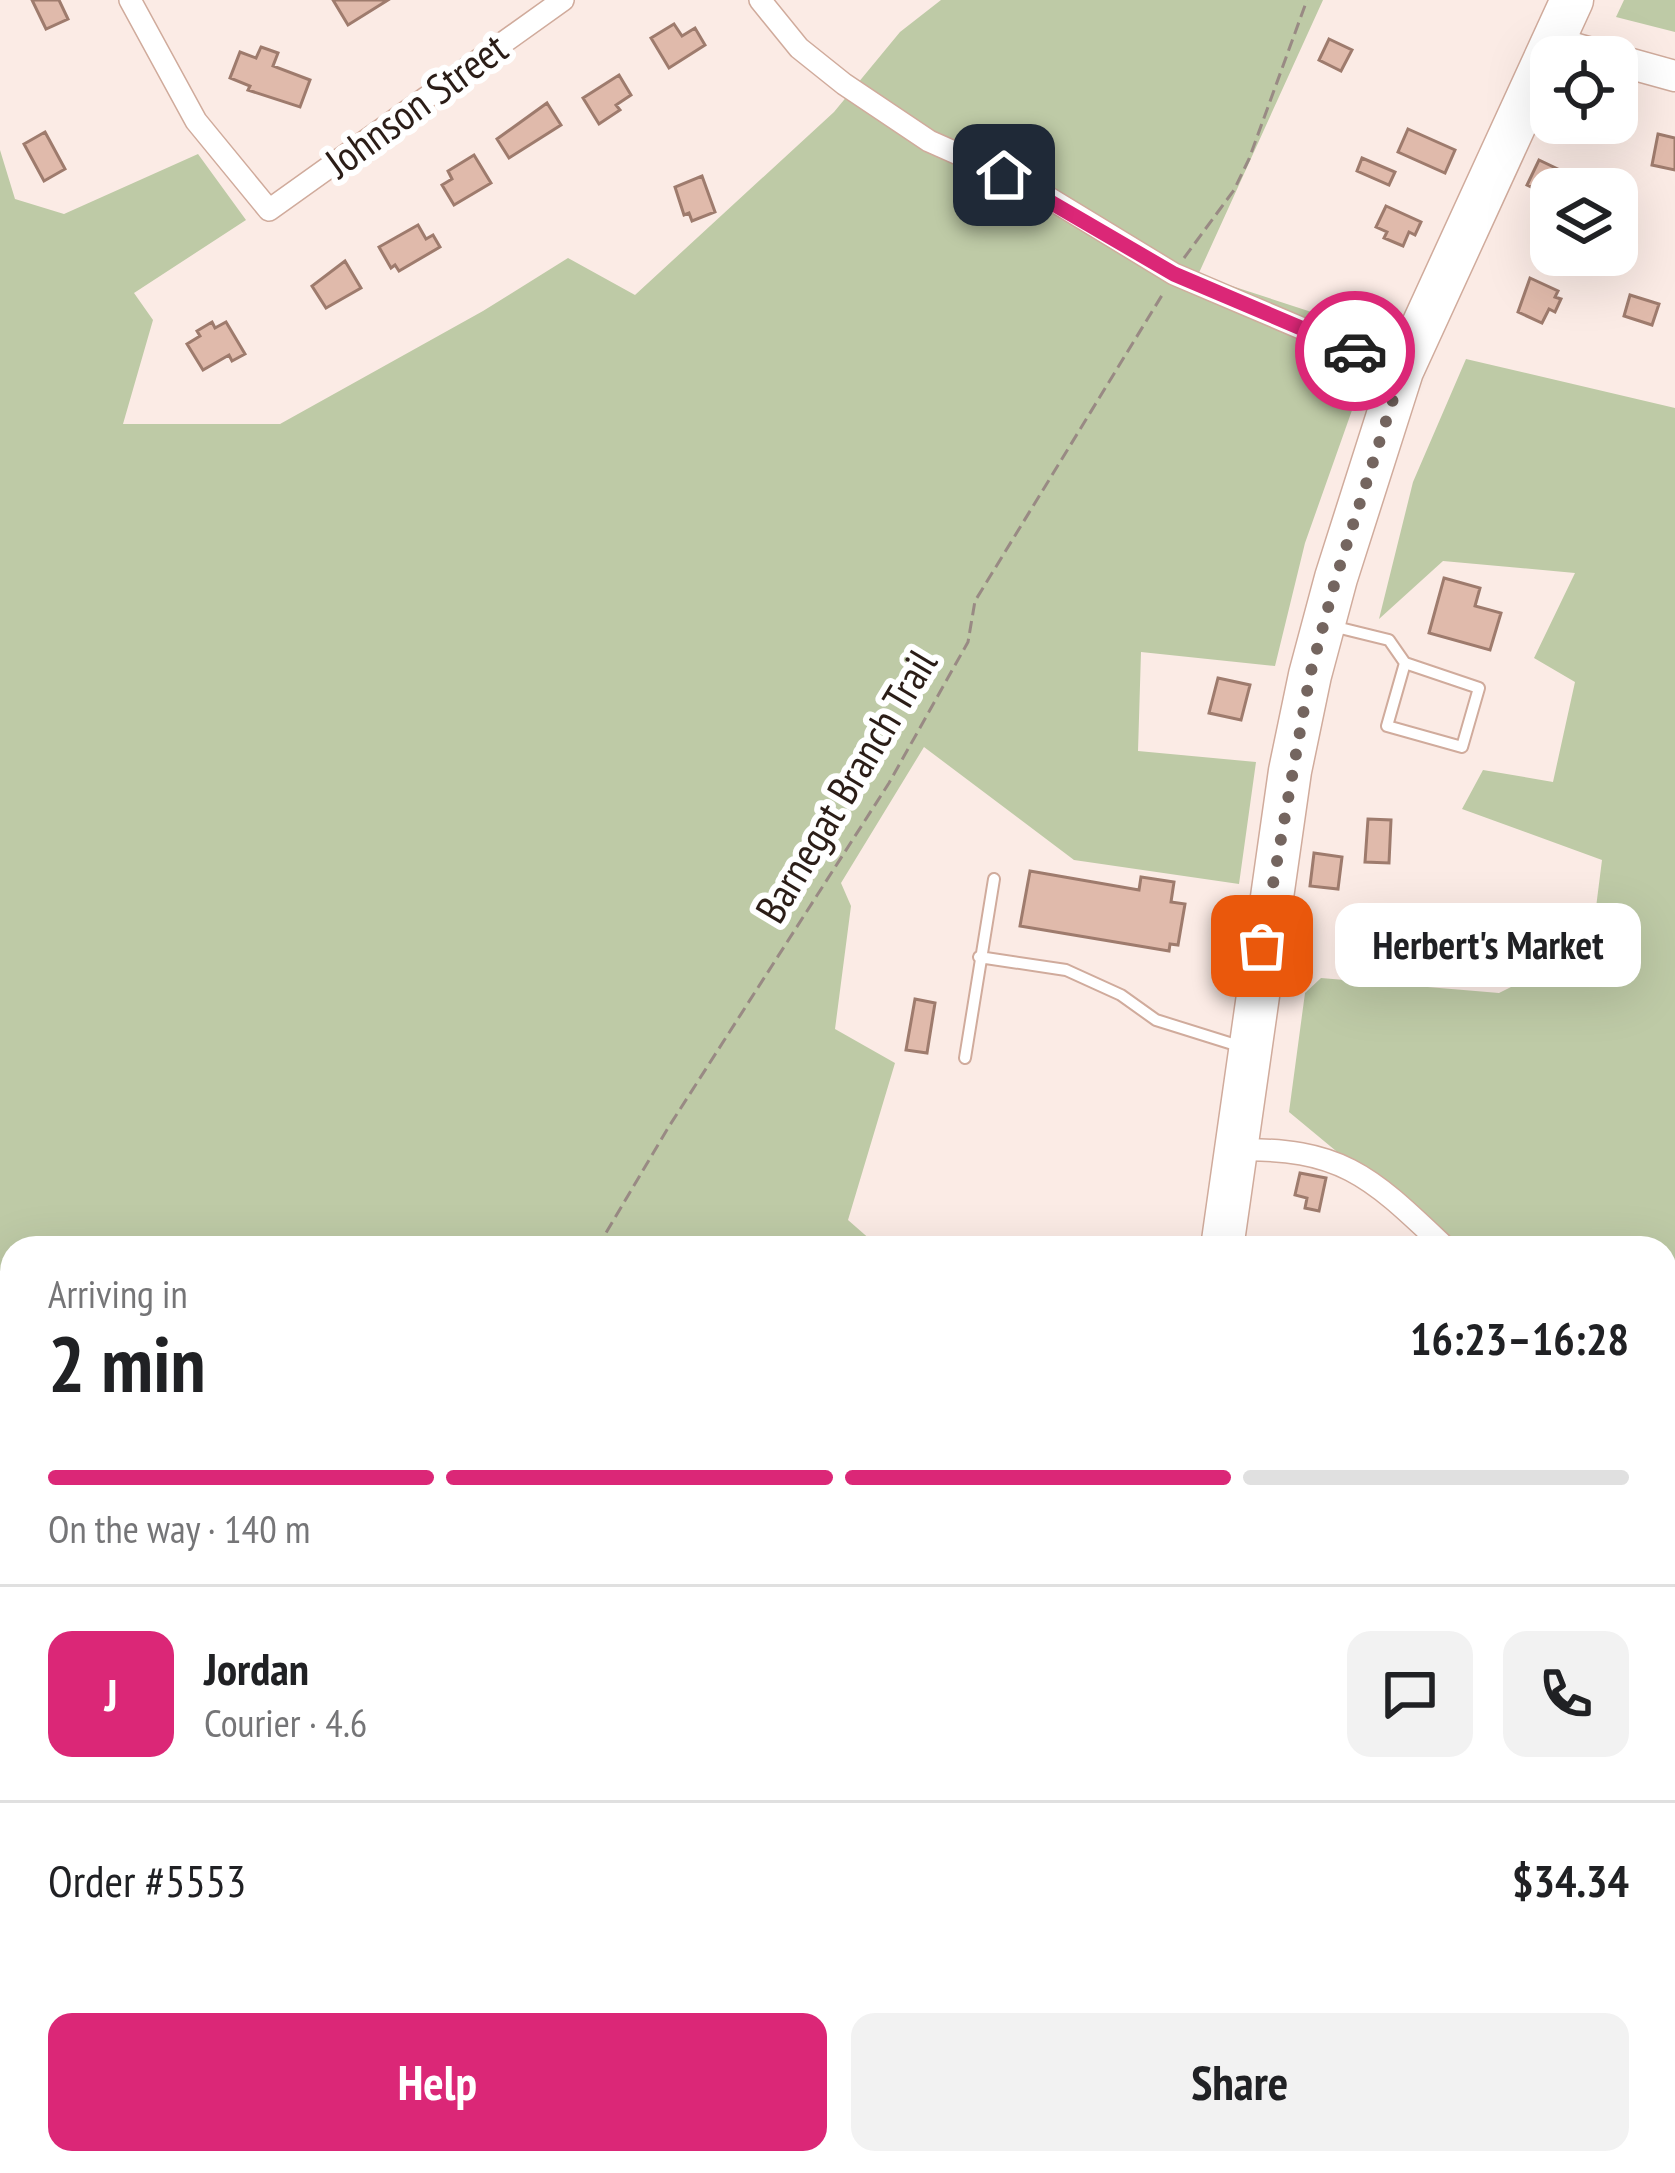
<!DOCTYPE html>
<meta charset="utf-8">
<style>
:root{--surface:#fff;--page:#f2f2f2;--text:#202124;--muted:#757577;--line:#e0e0e0;--accent:#db2777}
body{margin:0;font-family:"PT Sans Narrow",sans-serif;background:var(--page);color:var(--text);height:100vh;display:flex;flex-direction:column;font-size:45px;white-space:nowrap}
*{box-sizing:border-box;margin:0}
p{font-size:39px;color:var(--muted)}
.icon{flex:none;width:66px;height:66px;fill:none;stroke:currentColor;stroke-width:2;stroke-linecap:round;stroke-linejoin:round}
.map{position:relative;flex:1;overflow:hidden}
.details{position:absolute;left:0px;top:1236px;width:1677px;height:939px;display:flex;flex-direction:column;background:var(--surface);border-radius:36px 36px 0 0;box-shadow:0 12px 48px #0002}
.details>*{flex:none}
.fabs{position:absolute;left:1530px;top:36px;display:grid;gap:24px}
.fabs a{display:grid;place-items:center;width:108px;height:108px;border-radius:24px;background:var(--surface);box-shadow:0 12px 48px #0002;font-size:60px}
.pin{position:absolute;display:grid;place-items:center;width:102px;height:102px;color:#fff;margin:-51px;border-radius:24px;box-shadow:0 6px 18px #0006}
.courier{position:absolute;display:grid;place-items:center;width:120px;height:120px;margin:-60px;border:9px solid #db2777;border-radius:50%;background:#fff;color:#222;box-shadow:0 3px 15px #0007}
.bubble{position:absolute;height:84px;border-radius:24px;background:var(--surface);box-shadow:0 12px 48px #0002;font-size:39px;font-weight:600;line-height:84px;text-align:center}
.summary em{font-style:normal;font-weight:600}
.summary div{display:flex;flex-direction:column-reverse}
.summary{display:flex;align-items:center;justify-content:space-between;height:204px;padding:0 48px}
h1{font-size:78px;font-weight:600;line-height:90px}
.bar{display:grid;grid-template-columns:repeat(4,1fr);gap:18px 12px;align-content:center;height:144px;padding:0 48px}
.bar i{height:15px;border-radius:9px;background:var(--line)}
.bar .selected{background:var(--accent)}
.bar p{grid-column:span 4}
.line{display:flex;align-items:center;gap:30px;padding:0 48px;border-top:3px solid var(--line)}
.line div{flex:1}
.round{display:grid;place-items:center;flex:none;width:126px;height:126px;border-radius:24px;background:var(--page)}
.action{display:flex;gap:24px;margin-top:auto;padding:24px 48px}
.action a{flex:1;height:138px;border-radius:24px;background:var(--accent);color:#fff;font-size:48px;font-weight:600;line-height:138px;text-align:center}
.action a+a{background:var(--page);color:var(--text)}
.map>svg:first-child{display:block}
</style>
<div class="map">
<svg width="1675" height="2173" viewBox="0 0 1675 2173">
<rect width="100%" height="100%" fill="#fbebe5"/>
<path fill="#becaa6" d="M941,0H1323L1198,275L1379,334L1305,543L1275,666L1141,652L1138,751L1256,762L1239,884L1074,860L924,747L841,883L851,906L835,1029L895,1063L848,1220L880,1248H12V1569H0V150L15,199L64,214L198,154L246,220L134,293L153,320L123,424H280L483,311L568,258L635,295L834,112L900,32Z
M1624,0H1675V32L1616,17Z
M1466,359L1675,408V1782L1665,1775V1345L1670,1340L1665,1338V1248H1453L1289,1112L1305,993L1321,978L1499,993L1591,947L1602,860L1462,809L1483,770L1553,782L1575,682L1534,658L1575,573L1443,561L1379,619L1413,482Z
M12,1949V2163H1059L1057,2173H0V1963Z"/>
<path fill="#e0baab" stroke="#9e7b6d" stroke-width="3" d="M32,0H59L68,19L46,29Z
M333,0H388L348,25Z
M674,24L682,36L695,28L705,45L669,68L651,38Z
M1329,39L1352,50L1341,71L1319,60Z
M261,47L278,53L273,66L310,80L300,107L248,90L250,86L230,78L240,52L256,58Z
M619,75L631,95L616,105L620,110L599,124L583,98Z
M547,103L561,125L509,158L497,139Z
M1408,129L1455,150L1445,173L1398,152Z
M45,132L65,169L44,181L24,144Z
M1658,134L1675,138V170L1652,165Z
M474,155L491,183L454,205L442,185L452,179L448,171Z
M1362,158L1395,172L1389,185L1357,171Z
M1539,160L1566,173L1558,189H1551V196L1527,185Z
M702,176L715,212L692,221L689,213L684,215L675,187Z
M1386,206L1421,222L1415,235L1409,232L1403,246L1384,238L1387,232L1376,227Z
M418,225L426,239L433,235L440,247L399,271L395,265L391,268L379,247Z
M345,261L361,288L326,308L312,286Z
M1530,278L1558,291L1555,297L1561,299L1555,312L1549,309L1542,323L1518,312Z
M1630,295L1659,304L1652,325L1624,316Z
M212,322L215,328L226,322L245,354L232,361L229,355L203,370L187,344L200,336L197,331Z
M1444,578L1480,588L1475,606L1501,613L1490,650L1429,633Z
M1218,678L1250,685L1241,720L1209,713Z
M1368,819L1391,820L1389,863L1365,862Z
M1314,853L1342,857L1338,889L1310,886Z
M1030,871L1139,890L1141,877L1174,882L1171,902L1185,904L1178,945L1170,944L1169,951L1020,926Z
M915,999L935,1003L927,1053L906,1050Z
M1300,1173L1326,1178L1319,1211L1305,1208L1307,1198L1295,1195Z"/>
<g fill="none" stroke-linecap="round" stroke-linejoin="round">
<g stroke="#d0ab9c" stroke-width="14">
<path id="lane" d="M1332,626L1389,640L1405,663L1479,688L1462,747L1387,726L1405,663
M979,957L1066,970L1121,995L1156,1020L1239,1046
M965,1058L994,879"/>
</g>
<g stroke="#d0ab9c" stroke-width="24">
<path id="street" d="M130,0L196,121L269,210L563,0
M760,0L799,48L844,84L929,141L1026,184L1174,274L1402,371
M1235,1150C1343,1147 1372,1178 1446,1248
M1665,1359L1675,1362
M174,2173L207,2163
M1252,2173L1254,2163
M1437,2173L1439,2163"/>
</g>
<g stroke="#d0ab9c" stroke-width="33">
<path id="secondary" d="M1552,42L1605,57
M1617,60L1675,76"/>
</g>
<g stroke="#d0ab9c" stroke-width="45">
<path id="highway" d="M1222,1248L1290,771L1310,675L1336,578L1402,371L1572,0
M1094,2173L1096,2163"/>
</g>
<path stroke="#998a84" stroke-width="3" stroke-dasharray="12 6" stroke-linecap="butt" d="M1184,258L1234,190L1249,159L1307,0
M597,1248L668,1128L889,783L968,642L975,601L1164,292
M70,2173L75,2163"/>
<use href="#lane" stroke="#fff" stroke-width="10"/>
<use href="#street" stroke="#fff" stroke-width="21"/>
<use href="#secondary" stroke="#fff" stroke-width="30"/>
<use href="#highway" stroke="#fff" stroke-width="42"/>
</g>
<g fill="none" stroke-linecap="round" stroke-linejoin="round">
<path stroke="#74655f" stroke-width="12" stroke-dasharray="0 21.6" d="M1262,946L1310,675L1336,578L1402,371L1355,351"/>
<path stroke="#db2777" stroke-width="15" d="M1004,175L1174,274L1355,351"/>
</g>
<g text-anchor="middle" stroke-width="12" stroke-linejoin="round" paint-order="stroke">
<g font-size="42" fill="#2b1d17" stroke="#fff">
<text transform="translate(416 105) rotate(-36)" y="15">Johnson Street</text>
<text transform="translate(846 786) rotate(-59)" y="15">Barnegat Branch Trail</text>
</g>
</g>
</svg>
<div class="fabs">
<a><svg class="icon" aria-label="locate" viewBox="0 0 24 24"><circle cx="12" cy="12" r="6"/><path d="M12 2v4M12 18v4M2 12h4M18 12h4"/></svg></a>
<a><svg class="icon" aria-label="layers" viewBox="0 0 24 24"><path d="M12 4l9 5-9 5-9-5zM3 14l9 5 9-5"/></svg></a>
</div>
<div class="pin" style="left:1262px;top:946px;background:#ea580c"><svg class="icon" aria-label="bag" viewBox="0 0 24 24"><path d="M5 8h14l-1 12H6zM9 8a3 3 0 0 1 6 0"/></svg></div>
<div class="pin" style="left:1004px;top:175px;background:#1f2937"><svg class="icon" aria-label="home" viewBox="0 0 24 24"><path d="M3 11l9-7 9 7M6 9v11h12V9"/></svg></div>
<div class="courier" style="left:1355px;top:351px"><svg class="icon" aria-label="car" viewBox="0 0 24 24"><path d="M5 17H2v-5l4-1 3-4h7l3 4 3 1v5h-3M9 17h6M6 11h13"/><circle cx="7" cy="17" r="2"/><circle cx="17" cy="17" r="2"/></svg></div>
<div class="bubble" style="left:1335px;top:903px;width:306px">Herbert's Market</div>
<section class="details">
<div class="summary"><div><h1>2 min</h1><p>Arriving in</p></div><em>16:23–16:28</em></div>
<div class="bar"><i class="selected"></i><i class="selected"></i><i class="selected"></i><i></i><p>On the way · 140 m</p></div>
<div class="line" style="height:216px"><b class="round" style="background:var(--accent);color:#fff">J</b><div><b>Jordan</b><p>Courier · 4.6</p></div><a class="round"><svg class="icon" aria-label="chat" viewBox="0 0 24 24"><path d="M4 5h16v11H9l-5 4z"/></svg></a><a class="round"><svg class="icon" aria-label="phone" viewBox="0 0 24 24"><path d="M5 4h4l2 5-3 2q2 4 5 5l2-3 5 2v4C11 20 4 13 5 4z"/></svg></a></div>
<div class="line" style="height:156px"><div>Order #5553</div><b>$34.34</b></div>
<div class="action"><a>Help</a><a>Share</a></div>
</section>
</div>
